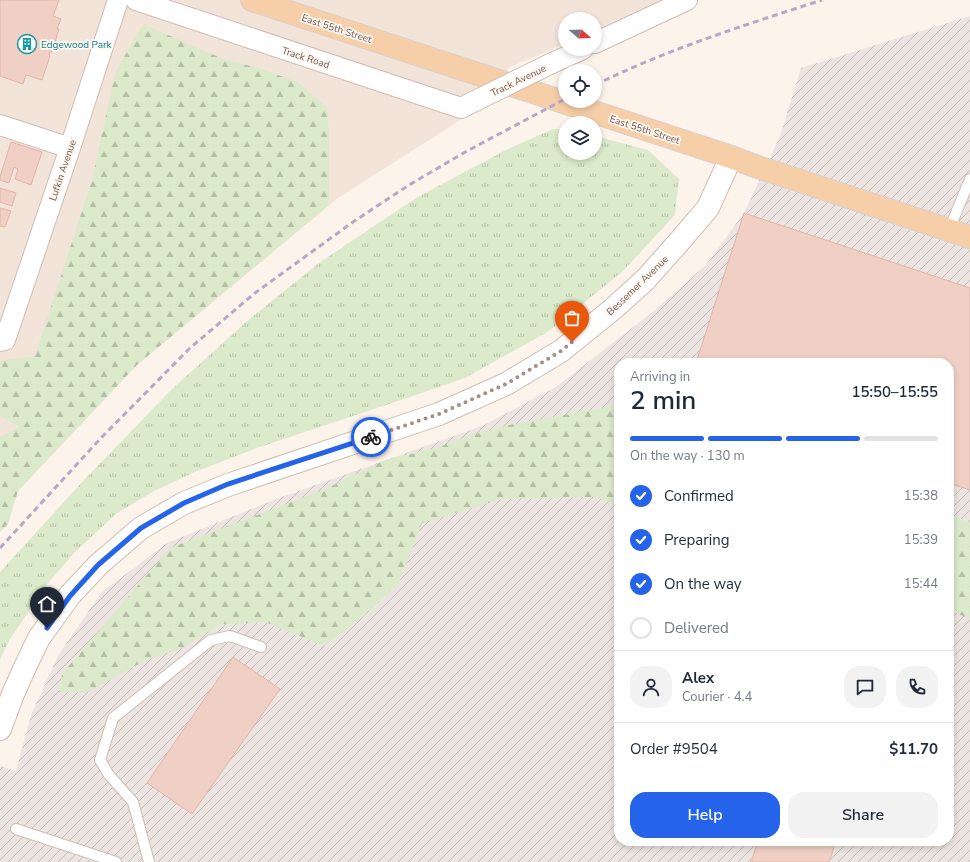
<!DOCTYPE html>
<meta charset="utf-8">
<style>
:root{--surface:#fff;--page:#f2f2f3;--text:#1f2937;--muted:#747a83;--line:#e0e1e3;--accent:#2563eb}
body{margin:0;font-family:"Nunito Sans",sans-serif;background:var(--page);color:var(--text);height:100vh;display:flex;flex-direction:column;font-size:15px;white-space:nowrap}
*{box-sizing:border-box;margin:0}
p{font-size:13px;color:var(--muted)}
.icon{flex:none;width:22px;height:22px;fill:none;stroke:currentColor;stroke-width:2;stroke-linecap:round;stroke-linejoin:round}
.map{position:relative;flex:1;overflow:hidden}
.sheet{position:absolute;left:614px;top:358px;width:340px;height:488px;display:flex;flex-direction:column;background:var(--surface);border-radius:16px;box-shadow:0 2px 6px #0003}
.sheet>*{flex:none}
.needle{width:26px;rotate:109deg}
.controls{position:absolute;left:558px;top:12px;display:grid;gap:8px}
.controls a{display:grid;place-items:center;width:44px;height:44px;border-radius:50%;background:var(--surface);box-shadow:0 2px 6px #0003;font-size:20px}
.pin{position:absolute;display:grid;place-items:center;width:34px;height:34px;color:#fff;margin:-41px -17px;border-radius:50% 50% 50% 0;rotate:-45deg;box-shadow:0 0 4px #0007}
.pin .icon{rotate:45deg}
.courier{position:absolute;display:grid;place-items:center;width:40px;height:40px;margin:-20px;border:3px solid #2563eb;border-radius:50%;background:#fff;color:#222;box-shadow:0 1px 5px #0007}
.head em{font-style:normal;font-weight:600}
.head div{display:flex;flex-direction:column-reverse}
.head{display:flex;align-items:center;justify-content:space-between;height:68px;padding:0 16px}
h1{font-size:26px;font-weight:600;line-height:30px}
.bar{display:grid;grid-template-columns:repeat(4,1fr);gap:6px 4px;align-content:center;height:48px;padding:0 16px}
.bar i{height:5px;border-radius:3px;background:var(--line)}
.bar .current{background:var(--accent)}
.bar p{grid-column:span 4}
.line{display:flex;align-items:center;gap:10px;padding:0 16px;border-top:1px solid var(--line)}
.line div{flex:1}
.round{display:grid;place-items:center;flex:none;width:42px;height:42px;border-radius:16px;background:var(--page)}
ol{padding:0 16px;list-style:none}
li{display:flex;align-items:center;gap:12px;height:44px}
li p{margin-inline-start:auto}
li .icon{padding:4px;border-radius:50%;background:var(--accent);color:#fff;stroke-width:4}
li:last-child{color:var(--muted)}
li i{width:22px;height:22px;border:2px solid var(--line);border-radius:50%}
.primary-button{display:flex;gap:8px;margin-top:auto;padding:8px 16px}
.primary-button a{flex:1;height:46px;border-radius:16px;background:var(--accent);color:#fff;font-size:16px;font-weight:600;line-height:46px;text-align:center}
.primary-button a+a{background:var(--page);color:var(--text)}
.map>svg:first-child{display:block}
</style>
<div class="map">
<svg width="970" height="862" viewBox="0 0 970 862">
<defs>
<pattern id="industrial-furrows" width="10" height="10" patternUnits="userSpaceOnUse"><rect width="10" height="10" fill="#ece4e0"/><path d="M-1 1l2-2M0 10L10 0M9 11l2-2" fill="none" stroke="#c4bcb8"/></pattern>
<pattern id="grass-tufts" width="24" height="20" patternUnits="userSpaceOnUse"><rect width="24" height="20" fill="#dbeaca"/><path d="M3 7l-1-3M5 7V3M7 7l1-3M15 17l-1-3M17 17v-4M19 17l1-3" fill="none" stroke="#b6c0a6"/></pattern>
<pattern id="forest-firs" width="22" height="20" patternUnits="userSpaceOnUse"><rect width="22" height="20" fill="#dbeaca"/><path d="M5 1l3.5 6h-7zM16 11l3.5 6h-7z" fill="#b6c0a6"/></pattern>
</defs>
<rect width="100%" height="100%" fill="#fcf3eb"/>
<path fill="#f3e4da" d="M0,0H676L595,32V19H565V44L510,67L459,121L338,198L137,365L34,472L0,488Z"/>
<path fill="url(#industrial-furrows)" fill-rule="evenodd" d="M970,16V862H0V766L16,771L31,715L59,654L102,592L167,543L276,499L482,426L556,387L655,310L705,266L744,213L780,136L801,68ZM619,363H949V841H619Z"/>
<path fill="url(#grass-tufts)" d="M553,129H565V153H595V136L648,150L679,179L675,215L622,272L549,331L465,378L410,397L257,448L197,471L154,491L116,514L75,552L48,583L10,639L0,660V572L84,480L171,390L246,322L319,263L416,198L506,150Z"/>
<path fill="url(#forest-firs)" d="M143,24L221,58L258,68L298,82L327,107L329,133V205L137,365L18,491L8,524L0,532V437L20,427L0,416V361L35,356L92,180L115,73Z
M619,405V505L594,497L502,499L422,523L399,583L363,617L324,646L265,622L221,624L182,648L146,660L88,692H59L62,674L170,548L323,490L385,460L437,448L465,437L509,425Z
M949,514L970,523V619L949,610Z"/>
<path fill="#f0d0c4" stroke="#e2b5a5" d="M0,0H59L53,16L61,19L57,29H59L52,52H50L49,55L50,56L42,80L26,75L23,84L0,76Z
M11,142L42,152L31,185L15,179L18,169L14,167L9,183L0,180V177Z
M0,188L16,193L12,206L0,202Z
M0,208L11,211L5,227L0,226Z
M744,213L970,288V490L949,483V363H696Z
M233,657L280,689L192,814L147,783Z
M758,841H836L829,862H751Z"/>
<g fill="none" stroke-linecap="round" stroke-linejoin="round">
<g stroke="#d0bcb3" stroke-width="12">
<path id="lane" d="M949,230L970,179
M16,829L116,862
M149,862L133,802L109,775L100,760L113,718L211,640L230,636L261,647"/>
</g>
<g stroke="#d0bcb3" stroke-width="22">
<path id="street" d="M136,0L461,108L475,101
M595,43L687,0
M550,64L583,49
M0,125L70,148
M0,341L5,340L70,148L118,0"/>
</g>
<g stroke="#d3bcb1" stroke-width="24">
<path id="secondary" d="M0,729L13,694L26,665L39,638L70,595L98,565L141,528L184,503L228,485L439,414L506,384L561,351L613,309L646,279L678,243L708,208L731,157"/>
</g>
<g stroke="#d9d0ce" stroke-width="24">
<path id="primary" d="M252,0L731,157L752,165L970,237"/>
</g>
<use href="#lane" stroke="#fff" stroke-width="10"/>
<use href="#street" stroke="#fff" stroke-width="20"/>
<use href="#secondary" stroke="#fff" stroke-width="22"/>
<use href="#primary" stroke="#f6cfa8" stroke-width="22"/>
<path stroke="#b5a9c6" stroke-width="3" stroke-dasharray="6 4" stroke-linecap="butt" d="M595,85C668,49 745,25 822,0
M0,548L100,439L190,348L255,293L353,222L409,185L467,151L565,99"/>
<g stroke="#d0bcb3" stroke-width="22" stroke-linecap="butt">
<path id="street-bridge" d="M475,101L550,64"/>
</g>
<use href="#street-bridge" stroke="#fff" stroke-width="20"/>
</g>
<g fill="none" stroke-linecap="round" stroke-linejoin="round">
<path stroke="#a58e86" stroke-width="4" stroke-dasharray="0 7.2" d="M371,437L439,414L506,384L561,351L572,342"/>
<path stroke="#2563eb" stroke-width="5" d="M47,628L70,596L98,565L141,528L184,503L228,484L371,437"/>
</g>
<defs>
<g id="building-ring" transform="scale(1)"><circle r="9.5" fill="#fef8f2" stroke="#0f9aa8" stroke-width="1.5"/><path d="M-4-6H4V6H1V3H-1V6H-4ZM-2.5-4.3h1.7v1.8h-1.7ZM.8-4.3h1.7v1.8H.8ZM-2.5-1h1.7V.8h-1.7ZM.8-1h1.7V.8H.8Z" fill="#0f9aa8"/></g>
</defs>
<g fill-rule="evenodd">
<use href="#building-ring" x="27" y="44"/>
</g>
<g text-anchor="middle" stroke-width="3.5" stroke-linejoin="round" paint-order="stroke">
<g font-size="10" fill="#76584f" stroke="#fef8f2">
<text transform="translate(337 28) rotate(18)" y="4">East 55th Street</text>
<text transform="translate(306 57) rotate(18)" y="4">Track Road</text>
<text transform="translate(518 80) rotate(-26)" y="4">Track Avenue</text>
<text transform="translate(645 129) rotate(18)" y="4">East 55th Street</text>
<text transform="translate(62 170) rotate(-71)" y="4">Lufkin Avenue</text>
<text transform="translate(637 285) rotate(-44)" y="4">Bessemer Avenue</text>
</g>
<g font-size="10" fill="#0d838f" stroke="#fef8f2" text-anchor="start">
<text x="41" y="48">Edgewood Park</text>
</g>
</g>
</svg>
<div class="controls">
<a><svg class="needle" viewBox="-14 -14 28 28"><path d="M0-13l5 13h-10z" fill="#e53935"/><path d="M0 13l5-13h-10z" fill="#747a83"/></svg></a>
<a><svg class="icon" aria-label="locate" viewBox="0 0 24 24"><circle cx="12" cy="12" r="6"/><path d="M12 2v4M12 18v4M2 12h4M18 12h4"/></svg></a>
<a><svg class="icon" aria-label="layers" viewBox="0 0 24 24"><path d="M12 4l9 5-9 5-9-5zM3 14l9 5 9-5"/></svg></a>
</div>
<div class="pin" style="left:572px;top:342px;background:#ea580c"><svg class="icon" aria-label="bag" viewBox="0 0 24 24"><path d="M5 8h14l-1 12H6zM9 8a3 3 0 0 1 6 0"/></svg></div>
<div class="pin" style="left:47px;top:628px;background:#1f2937"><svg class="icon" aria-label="home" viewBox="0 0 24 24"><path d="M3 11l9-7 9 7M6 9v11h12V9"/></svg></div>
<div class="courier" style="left:371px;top:437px"><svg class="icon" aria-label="bike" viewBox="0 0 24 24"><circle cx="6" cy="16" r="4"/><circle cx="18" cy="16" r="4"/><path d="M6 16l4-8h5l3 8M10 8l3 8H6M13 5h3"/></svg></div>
<section class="sheet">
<div class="head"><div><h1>2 min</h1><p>Arriving in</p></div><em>15:50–15:55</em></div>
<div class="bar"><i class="current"></i><i class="current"></i><i class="current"></i><i></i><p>On the way · 130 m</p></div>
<ol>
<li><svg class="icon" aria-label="check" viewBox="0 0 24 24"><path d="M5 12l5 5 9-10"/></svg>Confirmed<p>15:38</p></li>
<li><svg class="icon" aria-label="check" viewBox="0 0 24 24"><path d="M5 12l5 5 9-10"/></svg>Preparing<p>15:39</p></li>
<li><svg class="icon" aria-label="check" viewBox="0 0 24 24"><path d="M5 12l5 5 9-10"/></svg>On the way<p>15:44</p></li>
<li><i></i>Delivered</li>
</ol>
<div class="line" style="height:72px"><a class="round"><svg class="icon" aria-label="person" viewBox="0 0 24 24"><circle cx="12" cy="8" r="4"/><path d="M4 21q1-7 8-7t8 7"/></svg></a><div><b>Alex</b><p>Courier · 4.4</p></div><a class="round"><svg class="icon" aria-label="chat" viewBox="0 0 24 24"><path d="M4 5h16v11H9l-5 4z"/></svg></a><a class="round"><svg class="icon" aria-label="phone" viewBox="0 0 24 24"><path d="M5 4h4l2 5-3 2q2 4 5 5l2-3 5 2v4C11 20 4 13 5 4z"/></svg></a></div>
<div class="line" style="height:52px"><div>Order #9504</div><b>$11.70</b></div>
<div class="primary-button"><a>Help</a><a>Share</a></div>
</section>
</div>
